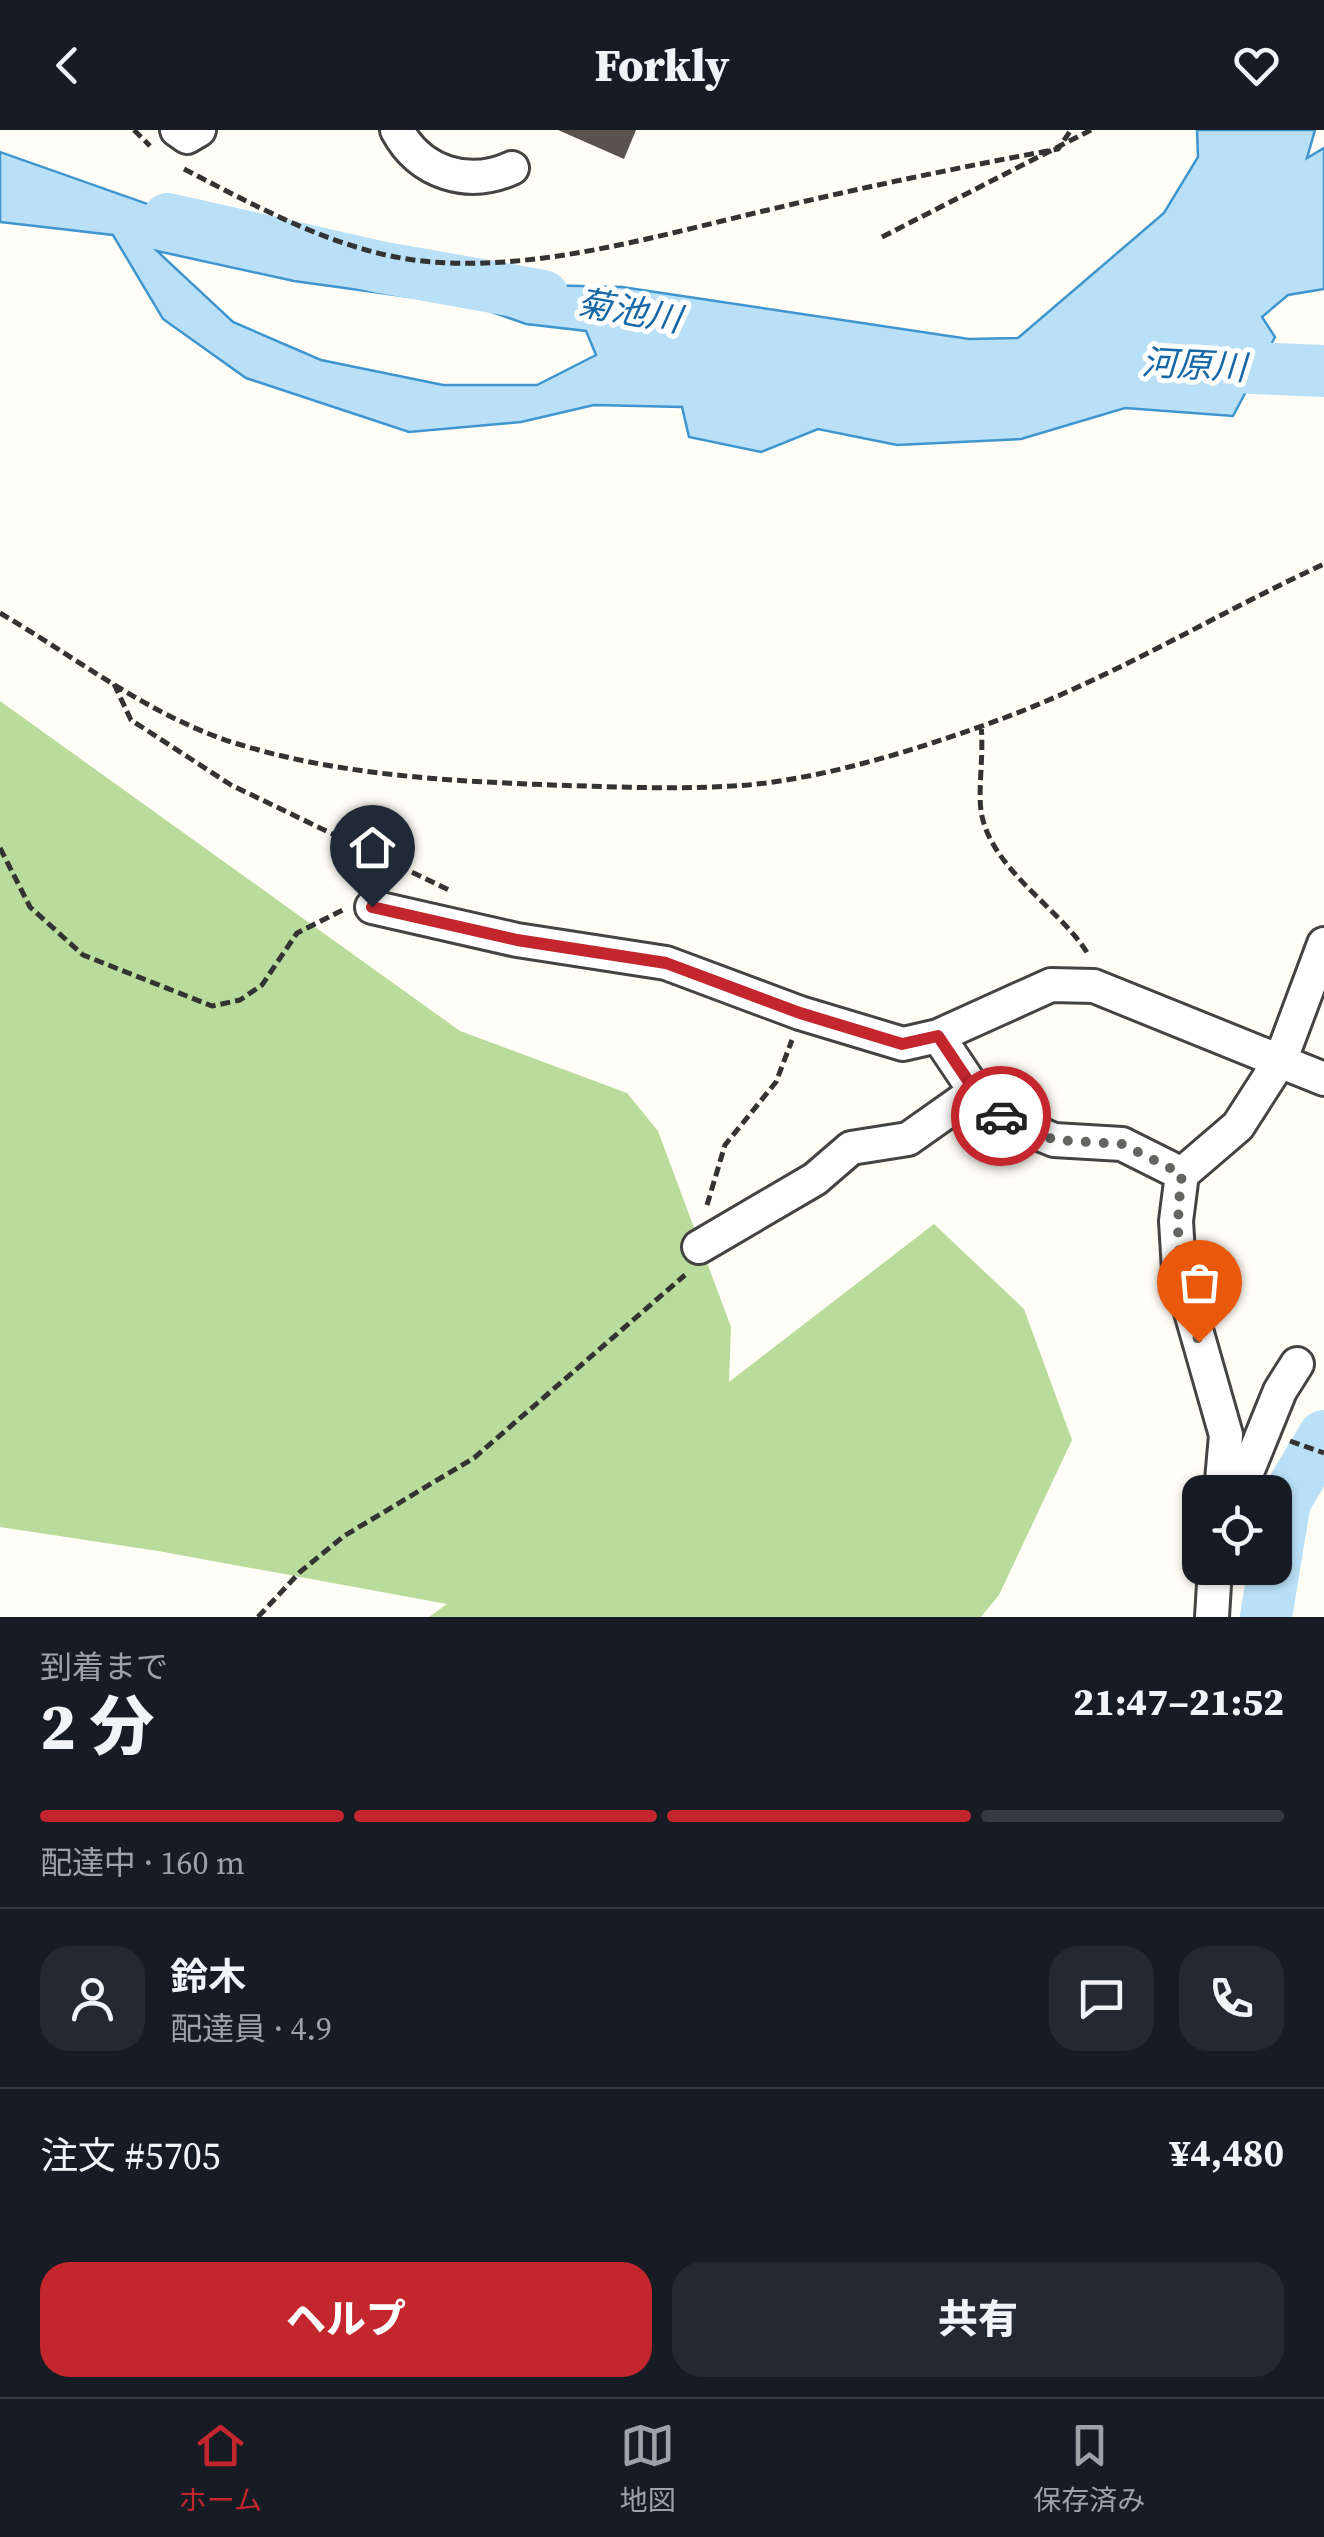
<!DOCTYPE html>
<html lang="ja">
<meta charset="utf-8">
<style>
:root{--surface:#171b24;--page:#242831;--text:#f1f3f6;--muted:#9ea1a6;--line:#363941;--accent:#c4262e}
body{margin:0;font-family:"Source Serif 4","Noto Sans JP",serif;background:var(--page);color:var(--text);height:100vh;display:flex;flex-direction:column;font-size:38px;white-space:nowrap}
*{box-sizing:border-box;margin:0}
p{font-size:32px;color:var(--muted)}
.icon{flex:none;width:55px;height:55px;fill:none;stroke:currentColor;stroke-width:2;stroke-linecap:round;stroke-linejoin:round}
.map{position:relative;height:1487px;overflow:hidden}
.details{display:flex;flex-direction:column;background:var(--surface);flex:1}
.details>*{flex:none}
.buttons{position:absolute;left:1182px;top:1345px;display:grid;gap:20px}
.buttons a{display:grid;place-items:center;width:110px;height:110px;border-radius:20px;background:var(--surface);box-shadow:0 2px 8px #0004;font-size:50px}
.pin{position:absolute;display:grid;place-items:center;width:85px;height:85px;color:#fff;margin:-102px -42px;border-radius:50% 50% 50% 0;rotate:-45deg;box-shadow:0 0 10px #0007}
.pin .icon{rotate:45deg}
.courier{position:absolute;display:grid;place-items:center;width:100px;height:100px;margin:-50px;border:8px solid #c4262e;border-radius:50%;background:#fff;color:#222;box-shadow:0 2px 12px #0007}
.headline em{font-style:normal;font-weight:800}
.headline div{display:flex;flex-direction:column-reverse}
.headline{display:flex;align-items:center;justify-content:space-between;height:170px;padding:0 40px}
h1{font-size:65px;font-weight:800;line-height:75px}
.bar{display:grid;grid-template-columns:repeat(4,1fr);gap:15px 10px;align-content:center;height:120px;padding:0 40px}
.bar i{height:12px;border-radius:8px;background:var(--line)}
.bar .current{background:var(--accent)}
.bar p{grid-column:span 4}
.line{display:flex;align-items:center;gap:25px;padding:0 40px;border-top:2px solid var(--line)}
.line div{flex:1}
.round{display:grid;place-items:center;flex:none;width:105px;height:105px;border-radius:30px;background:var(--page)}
.primary-button{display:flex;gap:20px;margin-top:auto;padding:20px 40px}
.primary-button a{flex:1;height:115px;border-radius:30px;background:var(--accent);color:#fff;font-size:40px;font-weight:800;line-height:115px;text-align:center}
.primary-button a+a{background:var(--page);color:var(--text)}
header{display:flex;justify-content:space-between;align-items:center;height:130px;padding:0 40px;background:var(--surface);font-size:45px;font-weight:800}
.dock{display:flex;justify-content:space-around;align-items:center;height:140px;border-top:2px solid var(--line);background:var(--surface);font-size:28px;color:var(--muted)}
.dock a{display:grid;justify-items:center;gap:5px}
.dock .current{color:var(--accent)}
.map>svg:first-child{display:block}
</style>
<header><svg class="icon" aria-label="back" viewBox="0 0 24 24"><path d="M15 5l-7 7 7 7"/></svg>Forkly<svg class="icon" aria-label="heart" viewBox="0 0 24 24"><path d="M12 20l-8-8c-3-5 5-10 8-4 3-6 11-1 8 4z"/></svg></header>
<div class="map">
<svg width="1324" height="1487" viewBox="0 0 1324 1487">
<rect width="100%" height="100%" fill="#fffdf5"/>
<path fill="#b9dc9c" d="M0,571L460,901L627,963L658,1001L731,1197L729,1252L934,1094L1024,1179L1072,1310L999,1465L981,1487H429L447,1474L158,1421L0,1397Z"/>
<path fill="#b9e0f7" stroke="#3f96cf" stroke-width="2.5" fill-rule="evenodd" d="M1197,0H1315L1307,28L1324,18V159L1288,165L1262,187L1275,207L1233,286L1125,278L1021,309L897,315L818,299L761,322L689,307L682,277L594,275L521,292L409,302L246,248L163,189L113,105L0,92V22L366,151L622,157L969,209L1018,208L1164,83L1198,27ZM157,121L294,151L475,176L526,194L586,201L596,225L537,255H443L321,230L233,192Z"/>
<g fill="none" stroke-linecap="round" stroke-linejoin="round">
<path stroke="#b9e0f7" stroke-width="52" d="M168,89L380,137L543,166
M1186,235L1324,241
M1275,1432L1285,1371L1324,1306
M1266,1487L1274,1438"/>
</g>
<path fill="#5a524d" d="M558,0H636L624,29Z"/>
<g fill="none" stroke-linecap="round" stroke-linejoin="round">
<g stroke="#444" stroke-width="38">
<path id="minor" d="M177,0L187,7L199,0
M397,0C420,43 468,58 512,38
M372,777L517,810L666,833L800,883L903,914L938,906L1051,855L1094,856L1324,949
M938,906L985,976L1011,992L1054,1010L1122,1014L1182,1044
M699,1117L815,1049L851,1018L908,1009L976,961
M1221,1362L1226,1305L1179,1140L1176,1091L1182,1044L1238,996L1281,929L1324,814
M1239,1362L1280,1261L1297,1234
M1212,1487L1215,1438"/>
</g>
<path stroke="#333" stroke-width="5" stroke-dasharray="10 5" stroke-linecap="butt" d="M134,0L150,16
M184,39C248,72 315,109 386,125C506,152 651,107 768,80C864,57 961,37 1058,19L1071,0
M882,107L1091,0
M0,483C77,528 152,588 238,614C338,645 447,651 552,655C617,657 684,660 748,655C832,647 925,617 1004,588C1116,546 1216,484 1324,434
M114,554L131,590L231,655L451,761
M981,595C984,623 978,657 981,681C990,739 1059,777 1088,824
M0,718L30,777L83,825L212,876L240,870L262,855L297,803L343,780
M707,1075L725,1015L776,952L792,910
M1290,1311L1324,1323
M258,1487L300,1442L344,1406L474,1328L685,1145"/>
<use href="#minor" stroke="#fff" stroke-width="32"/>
</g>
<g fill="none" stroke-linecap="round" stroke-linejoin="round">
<path stroke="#646461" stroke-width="10" stroke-dasharray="0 18" d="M1001,986L1054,1010L1122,1014L1182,1044C1174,1104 1178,1155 1199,1212"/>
<path stroke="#c4262e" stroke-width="12" d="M372,777L517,810L666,833L800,883L902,914L938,906L985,976L1001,986"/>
</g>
<g text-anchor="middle" stroke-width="10" stroke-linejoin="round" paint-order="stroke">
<g font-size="35" font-style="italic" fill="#1768a6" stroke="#fff">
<text transform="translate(629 181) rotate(10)" y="12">菊池川</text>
<text transform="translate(1194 235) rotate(3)" y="12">河原川</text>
</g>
</g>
</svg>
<div class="buttons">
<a><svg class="icon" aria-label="locate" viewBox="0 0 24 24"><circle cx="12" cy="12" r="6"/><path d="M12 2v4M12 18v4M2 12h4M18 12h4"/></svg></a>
</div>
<div class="pin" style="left:1199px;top:1212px;background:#ea580c"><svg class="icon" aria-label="bag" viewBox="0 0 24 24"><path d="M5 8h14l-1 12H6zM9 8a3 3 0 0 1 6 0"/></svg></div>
<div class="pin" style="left:372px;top:777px;background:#1f2937"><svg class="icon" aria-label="home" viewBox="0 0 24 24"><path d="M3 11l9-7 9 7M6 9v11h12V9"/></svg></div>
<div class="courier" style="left:1001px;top:986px"><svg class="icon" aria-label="car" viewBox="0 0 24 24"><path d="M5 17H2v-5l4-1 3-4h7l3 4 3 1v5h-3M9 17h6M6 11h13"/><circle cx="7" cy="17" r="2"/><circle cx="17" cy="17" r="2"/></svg></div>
</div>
<section class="details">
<div class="headline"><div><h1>2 分</h1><p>到着まで</p></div><em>21:47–21:52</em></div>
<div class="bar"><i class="current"></i><i class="current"></i><i class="current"></i><i></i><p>配達中 · 160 m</p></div>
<div class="line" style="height:180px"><a class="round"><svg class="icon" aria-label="person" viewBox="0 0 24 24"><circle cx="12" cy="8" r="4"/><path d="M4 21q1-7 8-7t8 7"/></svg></a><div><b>鈴木</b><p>配達員 · 4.9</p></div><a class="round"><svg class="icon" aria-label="chat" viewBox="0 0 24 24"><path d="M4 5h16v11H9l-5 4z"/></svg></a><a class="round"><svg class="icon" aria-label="phone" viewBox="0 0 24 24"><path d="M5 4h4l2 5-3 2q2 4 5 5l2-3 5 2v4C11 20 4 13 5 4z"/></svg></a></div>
<div class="line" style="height:130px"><div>注文 #5705</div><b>¥4,480</b></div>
<div class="primary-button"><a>ヘルプ</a><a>共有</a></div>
</section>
<nav class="dock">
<a class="current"><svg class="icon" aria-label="home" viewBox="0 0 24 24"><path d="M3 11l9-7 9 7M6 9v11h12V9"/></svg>ホーム</a>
<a><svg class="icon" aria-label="map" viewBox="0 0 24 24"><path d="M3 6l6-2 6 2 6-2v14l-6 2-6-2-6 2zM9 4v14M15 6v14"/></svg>地図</a>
<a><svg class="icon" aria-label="saved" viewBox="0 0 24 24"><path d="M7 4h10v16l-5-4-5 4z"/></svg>保存済み</a>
</nav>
